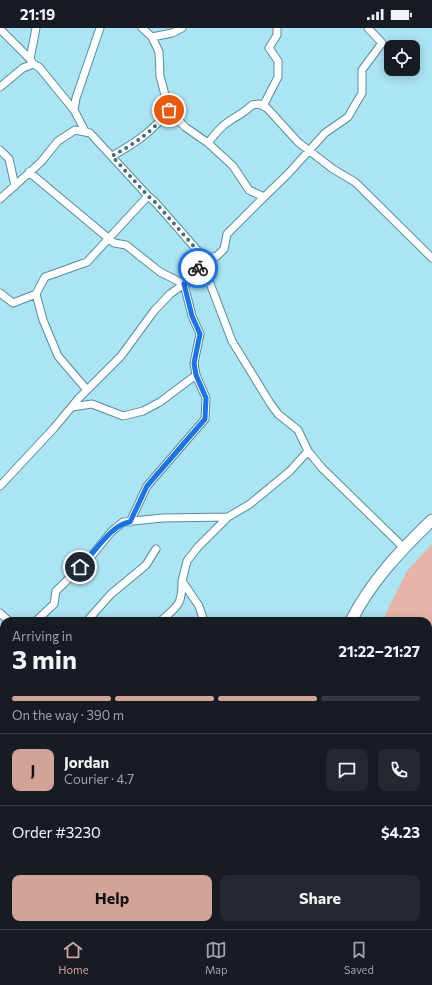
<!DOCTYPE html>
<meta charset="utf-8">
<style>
:root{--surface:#171b24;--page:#242831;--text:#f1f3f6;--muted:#9ea1a6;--line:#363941;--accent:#d2a498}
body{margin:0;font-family:Commissioner,sans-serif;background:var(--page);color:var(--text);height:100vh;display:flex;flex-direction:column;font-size:15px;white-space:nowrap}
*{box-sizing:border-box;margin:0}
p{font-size:13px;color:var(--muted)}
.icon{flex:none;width:22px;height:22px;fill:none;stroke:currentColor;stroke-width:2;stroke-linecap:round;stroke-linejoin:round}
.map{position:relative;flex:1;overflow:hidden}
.side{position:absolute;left:0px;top:589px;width:432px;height:312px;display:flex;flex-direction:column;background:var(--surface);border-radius:12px 12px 0 0;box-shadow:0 2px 10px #0003}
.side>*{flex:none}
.tools{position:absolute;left:384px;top:12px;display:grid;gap:8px}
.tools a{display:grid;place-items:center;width:36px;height:36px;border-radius:8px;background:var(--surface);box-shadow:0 2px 10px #0003;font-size:20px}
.pin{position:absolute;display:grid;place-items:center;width:34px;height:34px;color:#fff;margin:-17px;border:2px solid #fff;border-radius:50%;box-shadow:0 1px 4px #0007}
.courier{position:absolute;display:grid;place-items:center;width:40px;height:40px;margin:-20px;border:3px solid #1a73e8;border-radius:50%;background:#fff;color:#222;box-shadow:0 1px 5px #0007}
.overview em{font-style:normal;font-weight:700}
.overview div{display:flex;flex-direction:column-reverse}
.overview{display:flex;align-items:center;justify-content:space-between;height:68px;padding:0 12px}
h1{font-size:26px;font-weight:700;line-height:30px}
.bar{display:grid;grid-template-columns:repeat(4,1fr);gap:6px 4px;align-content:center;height:48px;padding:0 12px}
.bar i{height:5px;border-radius:3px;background:var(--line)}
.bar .selected{background:var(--accent)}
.bar p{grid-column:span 4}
.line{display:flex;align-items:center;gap:10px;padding:0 12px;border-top:1px solid var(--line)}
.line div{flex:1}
.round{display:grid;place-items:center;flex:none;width:42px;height:42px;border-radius:8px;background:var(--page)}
.button{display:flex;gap:8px;margin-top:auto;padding:8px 12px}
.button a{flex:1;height:46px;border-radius:8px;background:var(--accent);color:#111;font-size:16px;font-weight:700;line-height:46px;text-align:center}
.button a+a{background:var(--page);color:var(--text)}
.status{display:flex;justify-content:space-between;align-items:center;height:28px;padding:0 20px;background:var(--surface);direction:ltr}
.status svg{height:11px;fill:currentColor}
.tabs{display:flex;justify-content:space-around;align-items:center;height:56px;border-top:1px solid var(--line);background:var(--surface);font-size:11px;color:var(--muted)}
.tabs a{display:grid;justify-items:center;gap:2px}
.tabs .selected{color:var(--accent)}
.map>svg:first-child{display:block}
</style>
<div class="status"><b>21:19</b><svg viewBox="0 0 49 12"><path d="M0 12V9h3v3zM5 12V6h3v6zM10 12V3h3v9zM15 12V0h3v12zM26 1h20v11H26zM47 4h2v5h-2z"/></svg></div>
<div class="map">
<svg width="432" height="901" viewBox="0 0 432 901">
<rect width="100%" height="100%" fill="#abe4f3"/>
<path fill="#e6b5a7" d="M432,516V901H410L407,897H428V593H382L407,543Z"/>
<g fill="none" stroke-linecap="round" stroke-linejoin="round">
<g stroke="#578d9b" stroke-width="9">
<path id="street" d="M142,0L152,9L159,24L160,48L169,82L185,99L208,115C214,107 220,99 228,94C237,88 244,85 252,77L259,76L267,80L298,114L333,141L355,154L432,230
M0,1L30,31
M152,9L172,5L182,0
M32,34L30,31L36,0
M0,59L23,40L33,36L39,39L74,82
M263,78L278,49V33L269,20L277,7V0
M85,103L74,82L76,70L100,0
M208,115L233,138L249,162L264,169L287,147L325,105L348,89L362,65V42L382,15L368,0
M0,122L9,131L15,158
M112,128C134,116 153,103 169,82
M29,144L114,215L126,217L160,244L184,256L192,288L200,306L194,335L196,347L206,370L205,391L147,458L130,494
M0,171L41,134L58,113L75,102L90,105L148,168L155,174L205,231L184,256L170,266L154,283L121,328L79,370L54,400L0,458
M205,231L217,228L224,221L227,206L264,169
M203,237L232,313L270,375L278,386L298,402L308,423
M0,265L13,275L36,266L45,249L87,234L148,168
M36,266L43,292L58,328L87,362
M72,379L92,376L123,388L143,383L160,374L196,347
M0,585L9,593
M36,593L54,576L56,563L89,531L111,504L123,494L163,490L228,489L250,476L290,443L308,423L322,440L403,519
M87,593L111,566L146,537L156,521
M161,593C178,577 182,578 182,553
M204,593L199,578L182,553L187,533L198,519L228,489
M0,664L4,662
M0,753L4,749
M168,897L171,901
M410,897L413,901
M8,901L12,897"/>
</g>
<g stroke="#578d9b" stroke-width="13">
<path id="primary" d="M351,593C371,553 401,522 432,492
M154,901L160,897"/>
</g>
<use href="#street" stroke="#fff" stroke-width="7"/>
<use href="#primary" stroke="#fff" stroke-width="11"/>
</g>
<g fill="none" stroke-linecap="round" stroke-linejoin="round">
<path stroke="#486b74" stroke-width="4" stroke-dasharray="0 7.2" d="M169,82C154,103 134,116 112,128L148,168L155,174L205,231L198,240"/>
<path stroke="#1a73e8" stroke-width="5" d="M80,539C94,526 111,496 130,494L147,458L205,391L206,370L196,347L194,335L200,306L192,288L184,256L198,240"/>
</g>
</svg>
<div class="tools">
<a><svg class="icon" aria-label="locate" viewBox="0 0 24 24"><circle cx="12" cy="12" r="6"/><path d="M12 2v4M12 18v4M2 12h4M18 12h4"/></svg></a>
</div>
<div class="pin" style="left:169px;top:82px;background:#ea580c"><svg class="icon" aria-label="bag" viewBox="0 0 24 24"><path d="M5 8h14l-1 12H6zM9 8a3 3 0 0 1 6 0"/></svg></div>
<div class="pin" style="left:80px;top:539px;background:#1f2937"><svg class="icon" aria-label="home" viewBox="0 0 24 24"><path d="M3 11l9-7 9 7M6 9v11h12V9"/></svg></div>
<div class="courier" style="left:198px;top:240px"><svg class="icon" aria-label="bike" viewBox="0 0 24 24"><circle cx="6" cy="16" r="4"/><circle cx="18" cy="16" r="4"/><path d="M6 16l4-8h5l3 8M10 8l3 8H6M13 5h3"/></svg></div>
<section class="side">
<div class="overview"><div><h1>3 min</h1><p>Arriving in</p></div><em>21:22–21:27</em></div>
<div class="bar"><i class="selected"></i><i class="selected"></i><i class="selected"></i><i></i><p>On the way · 390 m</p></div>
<div class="line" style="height:72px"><b class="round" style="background:var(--accent);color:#111">J</b><div><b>Jordan</b><p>Courier · 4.7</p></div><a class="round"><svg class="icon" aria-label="chat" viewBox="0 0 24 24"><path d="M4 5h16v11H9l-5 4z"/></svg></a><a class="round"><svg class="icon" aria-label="phone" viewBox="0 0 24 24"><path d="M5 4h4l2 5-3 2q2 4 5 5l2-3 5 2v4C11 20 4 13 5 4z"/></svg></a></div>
<div class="line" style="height:52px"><div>Order #3230</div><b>$4.23</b></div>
<div class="button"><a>Help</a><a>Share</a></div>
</section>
</div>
<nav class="tabs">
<a class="selected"><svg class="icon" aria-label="home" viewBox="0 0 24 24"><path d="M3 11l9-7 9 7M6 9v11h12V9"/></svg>Home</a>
<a><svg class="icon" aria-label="map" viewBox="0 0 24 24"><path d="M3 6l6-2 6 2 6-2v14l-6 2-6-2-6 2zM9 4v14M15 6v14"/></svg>Map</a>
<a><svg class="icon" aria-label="saved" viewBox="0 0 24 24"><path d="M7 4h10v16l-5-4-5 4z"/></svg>Saved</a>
</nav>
